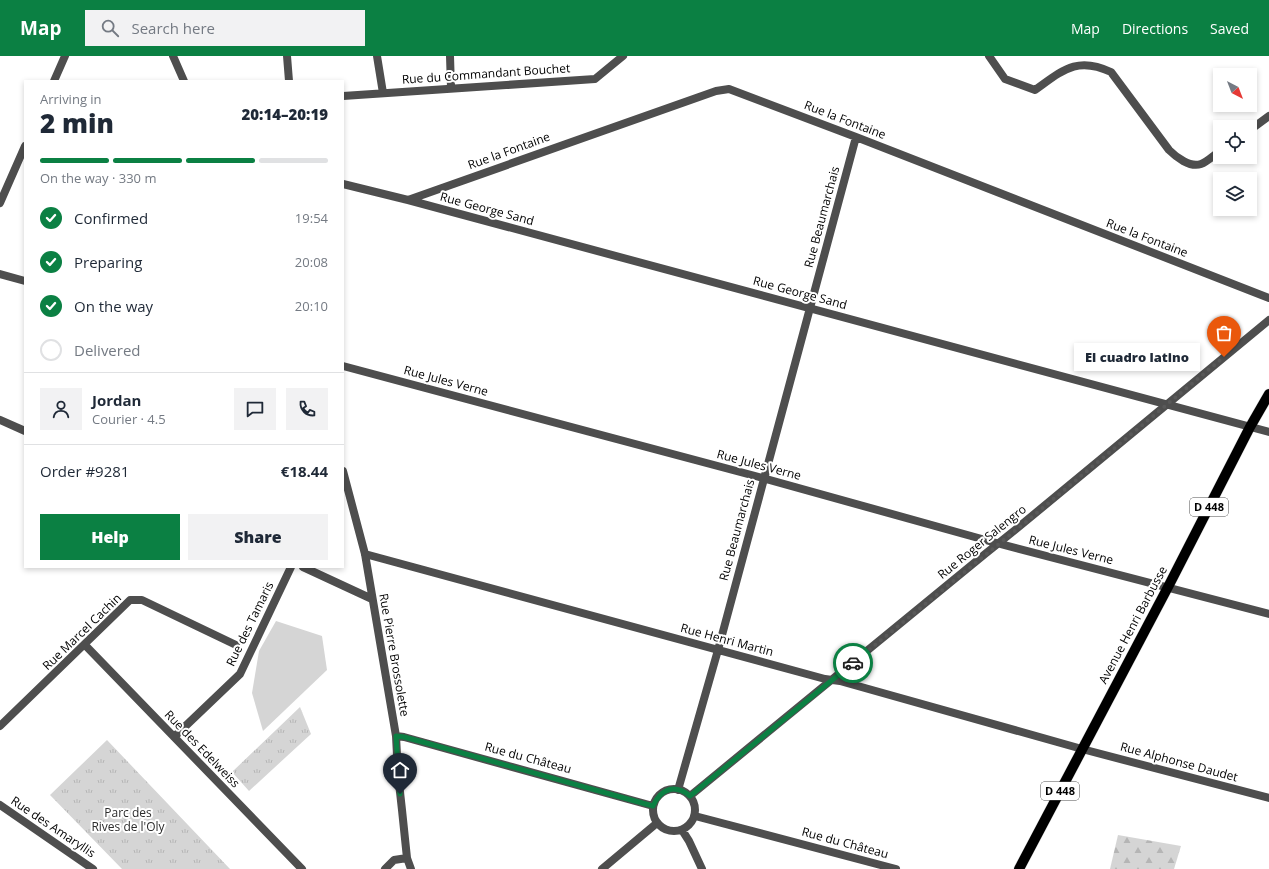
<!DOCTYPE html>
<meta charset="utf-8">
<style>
:root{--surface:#fff;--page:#f2f2f3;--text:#1f2937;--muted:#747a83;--line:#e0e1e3;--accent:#0b8043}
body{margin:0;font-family:"Open Sans",sans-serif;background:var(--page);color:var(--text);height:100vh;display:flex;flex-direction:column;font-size:15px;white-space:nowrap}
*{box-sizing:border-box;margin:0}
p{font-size:13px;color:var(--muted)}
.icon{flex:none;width:22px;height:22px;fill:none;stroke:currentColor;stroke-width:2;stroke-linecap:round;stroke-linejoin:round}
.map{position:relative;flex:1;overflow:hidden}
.side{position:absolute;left:24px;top:24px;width:320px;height:488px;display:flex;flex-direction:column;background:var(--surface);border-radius:0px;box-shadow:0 2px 6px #0003}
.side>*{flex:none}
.needle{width:26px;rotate:138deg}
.tools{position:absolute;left:1213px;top:12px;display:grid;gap:8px}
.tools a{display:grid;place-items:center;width:44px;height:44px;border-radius:0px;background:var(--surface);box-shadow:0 2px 6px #0003;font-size:20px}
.pin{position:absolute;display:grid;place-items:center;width:34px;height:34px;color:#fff;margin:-41px -17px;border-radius:50% 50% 50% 0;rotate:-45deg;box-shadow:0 0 4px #0007}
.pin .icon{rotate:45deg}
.courier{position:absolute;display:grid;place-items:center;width:40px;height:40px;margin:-20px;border:3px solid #0b8043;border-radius:50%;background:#fff;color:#222;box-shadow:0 1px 5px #0007}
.bubble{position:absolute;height:28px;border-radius:0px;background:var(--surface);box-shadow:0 2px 6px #0003;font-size:13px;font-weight:800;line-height:28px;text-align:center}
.headline em{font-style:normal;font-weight:800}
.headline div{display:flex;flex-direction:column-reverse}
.headline{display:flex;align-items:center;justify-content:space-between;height:68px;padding:0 16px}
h1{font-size:26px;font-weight:800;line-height:30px}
.bar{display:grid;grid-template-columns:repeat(4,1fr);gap:6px 4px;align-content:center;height:48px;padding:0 16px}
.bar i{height:5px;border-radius:3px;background:var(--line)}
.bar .selected{background:var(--accent)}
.bar p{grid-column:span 4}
.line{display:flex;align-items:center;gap:10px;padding:0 16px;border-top:1px solid var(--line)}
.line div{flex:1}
.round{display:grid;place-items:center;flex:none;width:42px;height:42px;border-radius:0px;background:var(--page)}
ol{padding:0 16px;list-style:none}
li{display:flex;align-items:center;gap:12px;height:44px}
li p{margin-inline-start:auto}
li .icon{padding:4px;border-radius:50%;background:var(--accent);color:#fff;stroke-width:4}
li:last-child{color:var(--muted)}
li i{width:22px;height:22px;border:2px solid var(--line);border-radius:50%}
.button{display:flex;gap:8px;margin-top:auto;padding:8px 16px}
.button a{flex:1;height:46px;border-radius:0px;background:var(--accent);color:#fff;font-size:16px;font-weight:800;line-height:46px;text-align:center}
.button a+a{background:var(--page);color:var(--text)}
header{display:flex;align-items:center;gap:24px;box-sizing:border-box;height:56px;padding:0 20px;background:var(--accent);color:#fff}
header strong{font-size:19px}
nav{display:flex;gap:22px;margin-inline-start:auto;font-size:14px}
.search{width:280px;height:36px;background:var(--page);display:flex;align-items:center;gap:10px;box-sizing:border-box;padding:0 14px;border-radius:0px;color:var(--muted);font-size:15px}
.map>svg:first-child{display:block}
</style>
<header>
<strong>Map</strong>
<div class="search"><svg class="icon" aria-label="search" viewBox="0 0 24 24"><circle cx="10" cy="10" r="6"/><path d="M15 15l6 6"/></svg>Search here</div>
<nav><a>Map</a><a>Directions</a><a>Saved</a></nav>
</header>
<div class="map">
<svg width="1269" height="813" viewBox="0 0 1269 813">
<defs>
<pattern id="forest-firs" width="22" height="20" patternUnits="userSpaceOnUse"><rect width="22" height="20" fill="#d5d5d5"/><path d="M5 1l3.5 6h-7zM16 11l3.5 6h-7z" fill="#b5b5b5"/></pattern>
<pattern id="park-tufts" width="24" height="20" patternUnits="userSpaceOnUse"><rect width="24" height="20" fill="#d5d5d5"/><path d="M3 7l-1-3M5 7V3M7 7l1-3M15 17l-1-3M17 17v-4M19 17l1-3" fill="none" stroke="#b5b5b5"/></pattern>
</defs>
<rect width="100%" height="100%" fill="#fff"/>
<path fill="#d5d5d5" d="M276,565L322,580L327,614L263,675L252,637L259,595Z"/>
<path fill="url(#forest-firs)" d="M1118,779L1181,790L1174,813H1110Z"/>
<path fill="url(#park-tufts)" d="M300,651L311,678L249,735L232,716Z
M107,684L230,813H122L50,739Z"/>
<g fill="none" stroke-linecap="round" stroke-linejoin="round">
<g stroke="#dbdbdb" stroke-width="11">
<path id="primary" d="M1019,813L1168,531L1250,371L1269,338"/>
</g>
<path stroke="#4e4e4e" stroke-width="8" d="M173,0L184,25
M287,0L289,25
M377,0L383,37
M450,0L451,32
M989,0L1005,23L1035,34C1063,14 1077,0 1111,16L1169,94C1176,101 1190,112 1201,108C1207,106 1214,99 1220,95
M54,25L65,0
M343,40L595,23L623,0
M1250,74L1269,60
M343,128L408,144L1269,376
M408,144L716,35L729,33L856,81L1269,242
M0,147L25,90
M0,218L25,225
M343,310L759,421L989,485L1269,558
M0,364L25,375
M343,415L365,498L396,680L398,718L402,754L407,802L411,813
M365,498L825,623L840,625L1082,693L1269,742
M303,511L372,543
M85,589L302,813
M0,670L130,544H142L236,589
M396,680L404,681L653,750
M174,681L240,618L291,511
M653 754a21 21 0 1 1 42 0a21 21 0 1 1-42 0Z
M678,734L718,594L856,81
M690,740L985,498L1015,474L1269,264
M0,749L93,813
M695,760L896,813
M682,774L689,785L702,813
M385,813L394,804L407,802
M602,813L657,767"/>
<use href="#primary" stroke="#000" stroke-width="10"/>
</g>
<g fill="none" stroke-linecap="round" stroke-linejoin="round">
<path stroke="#595959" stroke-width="4" stroke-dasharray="0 7.2" d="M853,607L1027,465L1224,301"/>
<path stroke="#0b8043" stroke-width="5" d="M400,738L396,680L404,681L419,685L653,750C661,732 675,728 690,740L853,607"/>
</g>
<g text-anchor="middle" stroke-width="4" stroke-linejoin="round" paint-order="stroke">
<g fill="#fff" stroke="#4c4c4c" stroke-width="1">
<rect x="1190" y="442" width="38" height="18" rx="3"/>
<rect x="1041" y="726" width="38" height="18" rx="3"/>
</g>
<g font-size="11" font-weight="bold" fill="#000">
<text x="1209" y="455">D 448</text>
<text x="1060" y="739">D 448</text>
</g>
<g font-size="12" fill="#000" stroke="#fff">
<text transform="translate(486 18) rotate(-4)" y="4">Rue du Commandant Bouchet</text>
<text transform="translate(845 64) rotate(21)" y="4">Rue la Fontaine</text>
<text transform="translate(509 95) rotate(-20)" y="4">Rue la Fontaine</text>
<text transform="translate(487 153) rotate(15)" y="4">Rue George Sand</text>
<text transform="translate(822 161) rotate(-75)" y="4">Rue Beaumarchais</text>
<text transform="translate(1147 182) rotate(21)" y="4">Rue la Fontaine</text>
<text transform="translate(800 237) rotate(15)" y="4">Rue George Sand</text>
<text transform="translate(446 325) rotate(15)" y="4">Rue Jules Verne</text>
<text transform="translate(759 409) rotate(15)" y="4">Rue Jules Verne</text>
<text transform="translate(737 474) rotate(-75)" y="4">Rue Beaumarchais</text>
<text transform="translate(982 486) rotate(-39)" y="4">Rue Roger Salengro</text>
<text transform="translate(1071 494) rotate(14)" y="4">Rue Jules Verne</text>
<text transform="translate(250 568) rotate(-64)" y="4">Rue des Tamaris</text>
<text transform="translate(1133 569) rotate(-62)" y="4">Avenue Henri Barbusse</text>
<text transform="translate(82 576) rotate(-44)" y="4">Rue Marcel Cachin</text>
<text transform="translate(727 584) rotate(15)" y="4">Rue Henri Martin</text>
<text transform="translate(394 599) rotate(80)" y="4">Rue Pierre Brossolette</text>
<text transform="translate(202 693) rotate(46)" y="4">Rue des Edelweiss</text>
<text transform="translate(528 702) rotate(15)" y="4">Rue du Château</text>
<text transform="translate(1179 706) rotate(15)" y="4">Rue Alphonse Daudet</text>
<text transform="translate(53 771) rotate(34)" y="4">Rue des Amaryllis</text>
<text transform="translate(845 787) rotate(15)" y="4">Rue du Château</text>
</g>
<g font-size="12" fill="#2c2c2c" stroke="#fff">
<text x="128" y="761">Parc des<tspan x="128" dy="14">Rives de l'Oly</tspan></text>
</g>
</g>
</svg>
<div class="tools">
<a><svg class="needle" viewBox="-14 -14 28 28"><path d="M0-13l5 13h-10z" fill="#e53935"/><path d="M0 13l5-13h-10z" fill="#747a83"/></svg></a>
<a><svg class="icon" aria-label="locate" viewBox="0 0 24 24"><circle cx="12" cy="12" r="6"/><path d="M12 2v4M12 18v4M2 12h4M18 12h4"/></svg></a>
<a><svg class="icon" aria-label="layers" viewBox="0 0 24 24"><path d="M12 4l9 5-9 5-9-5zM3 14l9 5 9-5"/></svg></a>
</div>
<div class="pin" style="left:1224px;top:301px;background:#ea580c"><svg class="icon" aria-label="bag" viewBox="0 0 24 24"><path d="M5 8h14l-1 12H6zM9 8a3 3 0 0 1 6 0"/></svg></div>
<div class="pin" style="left:400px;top:738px;background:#1f2937"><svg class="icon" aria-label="home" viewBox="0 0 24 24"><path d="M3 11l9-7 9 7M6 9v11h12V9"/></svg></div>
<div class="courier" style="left:853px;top:607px"><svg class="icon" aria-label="car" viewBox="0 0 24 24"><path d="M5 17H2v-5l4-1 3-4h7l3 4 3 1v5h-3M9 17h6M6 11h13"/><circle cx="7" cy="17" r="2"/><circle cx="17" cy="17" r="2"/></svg></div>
<div class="bubble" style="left:1074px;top:287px;width:126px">El cuadro latino</div>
<section class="side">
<div class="headline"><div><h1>2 min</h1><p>Arriving in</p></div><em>20:14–20:19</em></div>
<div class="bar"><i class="selected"></i><i class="selected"></i><i class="selected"></i><i></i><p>On the way · 330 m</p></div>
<ol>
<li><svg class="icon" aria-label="check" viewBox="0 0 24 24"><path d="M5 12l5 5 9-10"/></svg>Confirmed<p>19:54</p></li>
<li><svg class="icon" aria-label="check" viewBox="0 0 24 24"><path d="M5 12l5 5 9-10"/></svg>Preparing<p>20:08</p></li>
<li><svg class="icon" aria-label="check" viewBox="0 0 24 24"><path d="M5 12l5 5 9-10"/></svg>On the way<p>20:10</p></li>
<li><i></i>Delivered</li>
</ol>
<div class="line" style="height:72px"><a class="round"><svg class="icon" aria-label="person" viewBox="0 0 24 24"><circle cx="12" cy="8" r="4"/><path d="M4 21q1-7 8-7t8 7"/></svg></a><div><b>Jordan</b><p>Courier · 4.5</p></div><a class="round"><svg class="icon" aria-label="chat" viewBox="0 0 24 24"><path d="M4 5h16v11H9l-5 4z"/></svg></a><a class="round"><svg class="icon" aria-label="phone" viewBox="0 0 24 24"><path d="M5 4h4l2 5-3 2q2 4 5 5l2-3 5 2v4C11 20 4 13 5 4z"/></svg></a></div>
<div class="line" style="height:52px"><div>Order #9281</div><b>€18.44</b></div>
<div class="button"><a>Help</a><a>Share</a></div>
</section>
</div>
